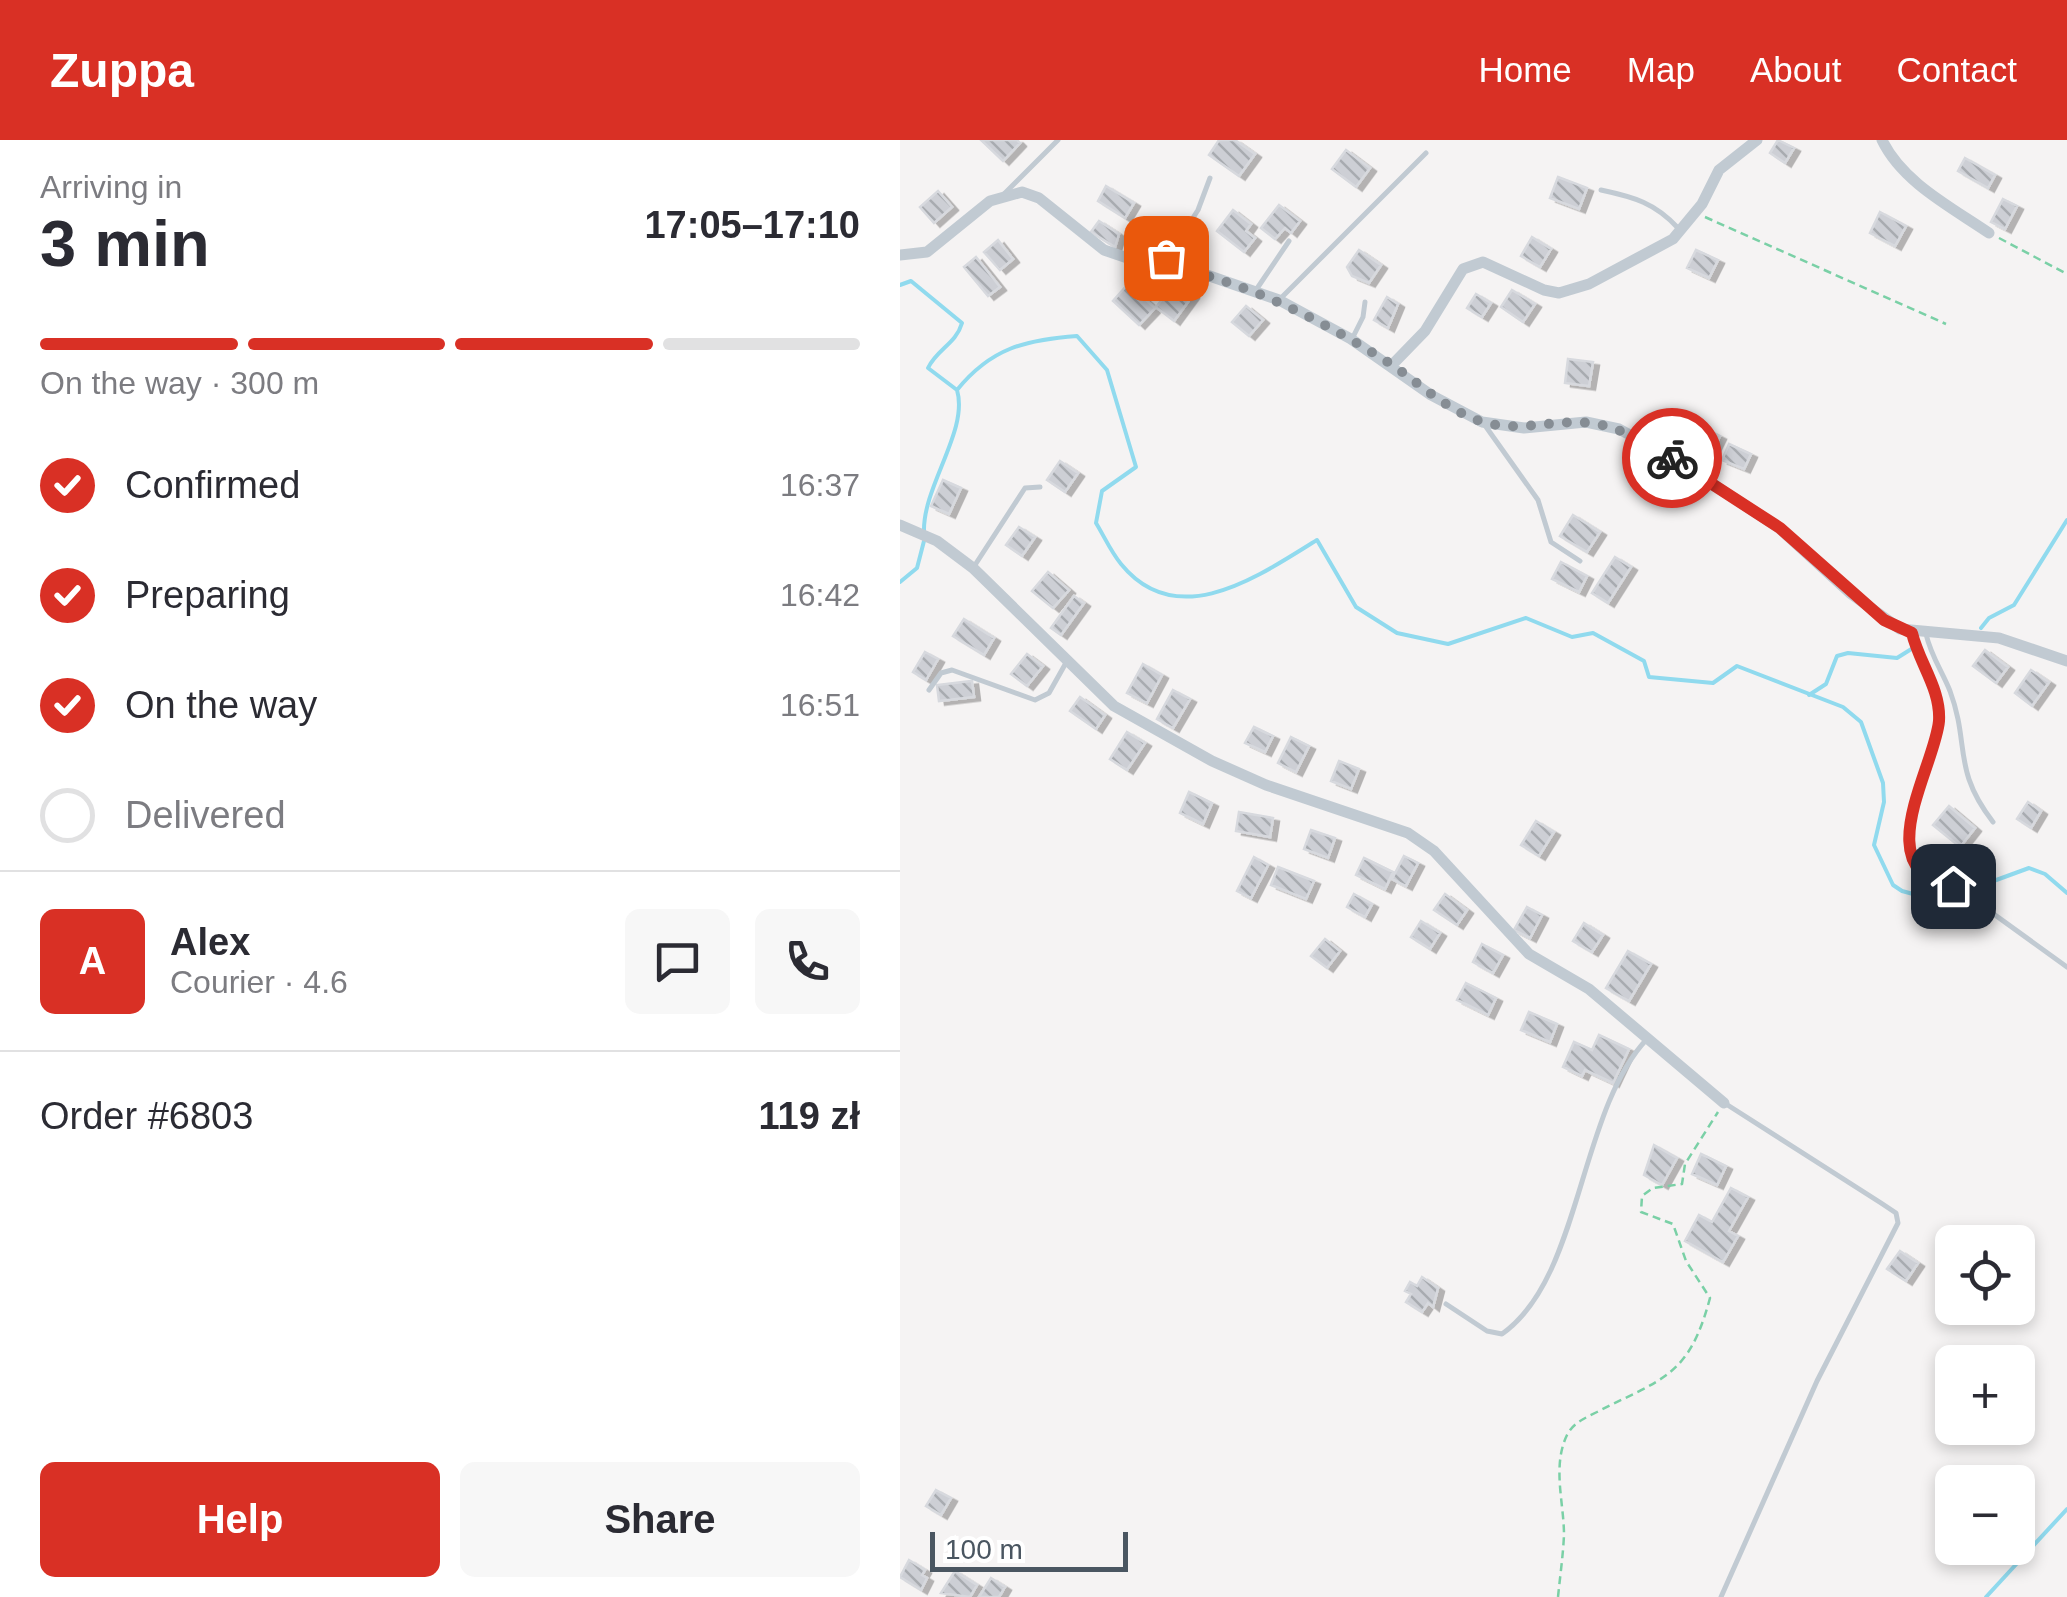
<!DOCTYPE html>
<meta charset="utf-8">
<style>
:root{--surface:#fff;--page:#f7f7f7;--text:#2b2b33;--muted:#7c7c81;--line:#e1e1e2;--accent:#d93025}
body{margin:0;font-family:Helvetica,sans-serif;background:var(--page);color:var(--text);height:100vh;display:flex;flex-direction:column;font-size:38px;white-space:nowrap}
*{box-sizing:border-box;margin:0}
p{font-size:32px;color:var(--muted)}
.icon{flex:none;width:55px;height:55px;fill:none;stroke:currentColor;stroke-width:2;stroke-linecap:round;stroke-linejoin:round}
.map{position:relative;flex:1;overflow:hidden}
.drawer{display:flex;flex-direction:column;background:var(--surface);width:900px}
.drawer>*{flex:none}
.fabs{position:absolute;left:1035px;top:1085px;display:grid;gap:20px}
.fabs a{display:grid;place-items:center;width:100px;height:100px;border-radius:15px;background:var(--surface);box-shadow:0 5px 15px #0003;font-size:50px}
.scale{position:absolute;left:30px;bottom:25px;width:198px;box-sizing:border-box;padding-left:10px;border:5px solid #4a5661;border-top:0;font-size:28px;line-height:35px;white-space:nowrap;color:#4a5661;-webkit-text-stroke:8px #fff;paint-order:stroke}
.pin{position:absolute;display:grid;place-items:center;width:85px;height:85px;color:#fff;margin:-42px;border-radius:20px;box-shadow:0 5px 15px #0006}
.courier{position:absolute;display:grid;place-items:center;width:100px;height:100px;margin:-50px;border:8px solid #d93025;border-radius:50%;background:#fff;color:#222;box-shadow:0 2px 12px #0007}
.head em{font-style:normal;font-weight:700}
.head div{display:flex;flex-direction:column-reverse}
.head{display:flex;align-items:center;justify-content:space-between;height:170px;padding:0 40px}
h1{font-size:65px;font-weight:700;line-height:75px}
.bar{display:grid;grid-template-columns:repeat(4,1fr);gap:15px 10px;align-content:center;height:120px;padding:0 40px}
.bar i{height:12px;border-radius:8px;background:var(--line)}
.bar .current{background:var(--accent)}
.bar p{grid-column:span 4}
.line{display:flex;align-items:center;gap:25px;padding:0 40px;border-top:2px solid var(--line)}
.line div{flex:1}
.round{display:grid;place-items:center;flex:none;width:105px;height:105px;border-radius:15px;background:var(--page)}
ol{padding:0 40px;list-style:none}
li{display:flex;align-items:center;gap:30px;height:110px}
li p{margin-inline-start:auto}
li .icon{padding:10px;border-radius:50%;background:var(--accent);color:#fff;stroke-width:4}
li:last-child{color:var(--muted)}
li i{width:55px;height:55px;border:5px solid var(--line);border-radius:50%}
.action{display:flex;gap:20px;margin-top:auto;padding:20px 40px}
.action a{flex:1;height:115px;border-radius:15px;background:var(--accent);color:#fff;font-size:40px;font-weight:700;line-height:115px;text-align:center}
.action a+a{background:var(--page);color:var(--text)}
header{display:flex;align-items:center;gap:60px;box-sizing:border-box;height:140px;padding:0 50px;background:var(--accent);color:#fff}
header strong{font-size:48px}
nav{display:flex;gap:55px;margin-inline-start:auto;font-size:35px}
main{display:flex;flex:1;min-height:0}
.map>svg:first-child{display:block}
</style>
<header>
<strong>Zuppa</strong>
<nav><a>Home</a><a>Map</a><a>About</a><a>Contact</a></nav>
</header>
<main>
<section class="drawer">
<div class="head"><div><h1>3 min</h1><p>Arriving in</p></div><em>17:05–17:10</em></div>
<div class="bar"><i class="current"></i><i class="current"></i><i class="current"></i><i></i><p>On the way · 300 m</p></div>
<ol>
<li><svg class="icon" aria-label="check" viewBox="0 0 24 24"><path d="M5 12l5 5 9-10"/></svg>Confirmed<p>16:37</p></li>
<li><svg class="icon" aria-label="check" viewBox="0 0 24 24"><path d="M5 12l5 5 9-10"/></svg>Preparing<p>16:42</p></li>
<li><svg class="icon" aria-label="check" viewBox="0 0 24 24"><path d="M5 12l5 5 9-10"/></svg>On the way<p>16:51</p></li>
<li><i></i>Delivered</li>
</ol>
<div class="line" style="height:180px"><b class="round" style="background:var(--accent);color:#fff">A</b><div><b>Alex</b><p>Courier · 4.6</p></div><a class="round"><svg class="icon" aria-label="chat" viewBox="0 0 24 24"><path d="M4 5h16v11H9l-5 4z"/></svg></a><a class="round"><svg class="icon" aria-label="phone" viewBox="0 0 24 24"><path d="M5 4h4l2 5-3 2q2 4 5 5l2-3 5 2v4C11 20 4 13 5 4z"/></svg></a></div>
<div class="line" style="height:130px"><div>Order #6803</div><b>119 zł</b></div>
<div class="action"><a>Help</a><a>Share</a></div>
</section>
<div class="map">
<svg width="1167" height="1457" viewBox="0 0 1167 1457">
<defs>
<pattern id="building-back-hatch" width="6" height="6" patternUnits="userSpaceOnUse" patternTransform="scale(2.5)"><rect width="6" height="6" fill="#cdcfd5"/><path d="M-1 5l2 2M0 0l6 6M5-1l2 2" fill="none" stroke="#a8abb0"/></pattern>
<filter id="shadow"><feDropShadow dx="6" dy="3.5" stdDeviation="0" flood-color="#0004"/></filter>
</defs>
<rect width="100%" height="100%" fill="#f5f3f3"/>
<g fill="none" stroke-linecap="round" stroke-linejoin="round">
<path stroke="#90daee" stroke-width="4" d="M0,145L11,141L62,183C56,204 37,209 28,228L57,250C91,208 125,200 177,196L207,230L236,327L202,351L196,383C204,396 211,412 221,424C278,494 360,435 417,400L456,467L497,493L548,504L626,478L672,497L693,493L744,521L749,537L813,543L837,526L943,567L961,582L983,643L984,662L974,705L993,745L1002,751L1039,761L1129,728L1145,734L1167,753
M24,391C23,346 69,290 57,250
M0,442L17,428L24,401
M1081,488L1089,478L1114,465L1167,380
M909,555L926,544L937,516L948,513L997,518L1013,508
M1086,1457L1167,1369"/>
</g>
<path fill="url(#building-back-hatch)" stroke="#d7d9de" stroke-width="2.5" filter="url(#shadow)" d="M81,0H117L120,3L103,21Z
M319,0H335L355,14L339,36L309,15Z
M878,0L894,8L885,23L870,13Z
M446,10L470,28L456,47L432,29Z
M1065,18L1095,35L1088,48L1058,31Z
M658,37L687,48L679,69L650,58Z
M206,46L234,63L225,78L198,61Z
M38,51L52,67L34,83L20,67Z
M1103,59L1117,66L1105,89L1091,82Z
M379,65L400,81L391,93L385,88L375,99L361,88Z
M333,70L351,84L346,91L355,98L344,112L317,91Z
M980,72L1006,86L995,106L970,93Z
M199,81L219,94L215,107L191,92Z
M632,97L651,109L640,127L621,116Z
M98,100L113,119L100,130L84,112Z
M459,110L481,125L469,143L452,136L447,127Z
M796,110L818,120L809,138L787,128Z
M76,117L100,147L88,156L64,127Z
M276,142L293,155L274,181L256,167Z
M228,144L255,168L239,185L213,161Z
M612,150L635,164L623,182L601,167Z
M576,154L591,163L582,177L567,168Z
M487,157L498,164L488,188L474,180Z
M346,166L363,180L349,196L332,182Z
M668,219L693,222L689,246L665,243Z
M798,285L820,296L811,314L788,303Z
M829,304L851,314L844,329L822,320Z
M160,321L178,333L165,352L147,340Z
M43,340L61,348L49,374L31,366Z
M673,375L700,392L687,412L660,396Z
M119,387L135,397L122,416L106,405Z
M715,417L731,427L708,463L692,453Z
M661,422L687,436L679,452L652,439Z
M148,432L169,450L153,468L132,451Z
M174,456L184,463L161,495L151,488Z
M64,479L94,498L84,515L53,496Z
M1085,510L1108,527L1096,543L1073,526Z
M25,512L38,519L26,540L13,532Z
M127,514L143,526L127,546L111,534Z
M243,524L262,535L247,563L227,553Z
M1131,530L1149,542L1132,566L1115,553Z
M72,541L74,557L39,561L37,545Z
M273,550L290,559L273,588L257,579Z
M180,557L205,575L196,589L170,571Z
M354,587L373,596L365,612L345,603Z
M227,592L245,603L227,630L210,619Z
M391,597L409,606L396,632L378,623Z
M439,621L459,629L451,649L431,641Z
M289,652L312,663L303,684L280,673Z
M1128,662L1141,671L1131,688L1117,679Z
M1049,666L1075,688L1060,707L1033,685Z
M339,672L373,678L370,697L336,691Z
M636,681L654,692L639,716L621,705Z
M411,690L435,698L428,718L404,709Z
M504,716L518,723L506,746L492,739Z
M354,717L368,725L351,758L337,751Z
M464,718L493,732L485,749L456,735Z
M378,727L414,741L406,759L371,745Z
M454,754L472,764L465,777L447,767Z
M545,754L567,770L557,785L534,770Z
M627,767L642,775L630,798L614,790Z
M521,781L540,793L530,809L511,797Z
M684,783L703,795L692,812L673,801Z
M425,799L440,811L427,828L411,816Z
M582,804L603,815L593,833L573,822Z
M728,811L751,824L729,861L706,848Z
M566,843L596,858L588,875L557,860Z
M629,872L657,884L650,902L621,890Z
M699,895L729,909L713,943L685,930L682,936L663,927L674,902L692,910Z
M754,1005L777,1018L762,1045L744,1035Z
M801,1014L826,1026L817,1045L792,1034Z
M831,1048L848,1057L829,1091L838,1096L823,1122L785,1101L799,1075L812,1082Z
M1000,1111L1018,1123L1006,1141L987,1129Z
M522,1137L538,1148L533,1167L528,1163L522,1172L506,1162L511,1154L505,1151L510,1142L517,1146Z
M36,1350L51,1358L41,1375L26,1366Z
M9,1420L25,1430L22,1435L27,1438L21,1450L0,1437Z
M55,1431L77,1445L70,1457L41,1453Z
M91,1438L105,1447L99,1457H79Z"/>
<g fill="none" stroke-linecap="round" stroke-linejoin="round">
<path stroke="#7ad0a6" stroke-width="2.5" stroke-dasharray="8 5" stroke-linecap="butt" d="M805,77L1046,184
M1099,98L1167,134
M658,1457C660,1437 663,1416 664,1395C664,1363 652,1326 667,1295C673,1283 685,1278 697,1272C763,1238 789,1237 810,1158L786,1121L773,1084L741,1072L742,1056L753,1048L782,1044L785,1024L818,972"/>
<path stroke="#c1cad2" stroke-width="5" d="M701,50C734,57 755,63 778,88
M104,54L158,0
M263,125L298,70L310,38
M356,150L389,101
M381,158L526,13
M453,197L463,177L465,162
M584,284L638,360L651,402L680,421
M75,425L125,348L140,347
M1012,493L1036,554L1039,579L1011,671L1010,702L1015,724L1028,737L1059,749L1167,827
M1026,494C1031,516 1042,531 1050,551C1070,605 1052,629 1093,682
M29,550L41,533L52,530L135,560L149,553L167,521
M546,1164L587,1191L602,1194C682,1138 678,972 747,899
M821,1457L917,1241L998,1083L996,1073L981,1063L826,964"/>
<path stroke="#c1cad2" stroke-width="11" d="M982,0C1002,42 1051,67 1089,93
M0,115L27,112L90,61L122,52L139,58L204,110L245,124L301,133L379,160L451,199L531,255L582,282L624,288L686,282L719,289L781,323L879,388L950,453L1000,489L1099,498L1167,521
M492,225L525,191L563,129L583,122L644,150L659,153L689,144L773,99L802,64L819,30L857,0
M0,385L37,401L73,428L214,566L312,621L366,645L508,693L534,711L629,814L689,849L824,963"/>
</g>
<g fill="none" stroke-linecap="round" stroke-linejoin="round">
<path stroke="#868d94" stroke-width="10" stroke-dasharray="0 18" d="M266,118L264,125C346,142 416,177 486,221C519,242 545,270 583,282C619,293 653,279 689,283C720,286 745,303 772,318"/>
<path stroke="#d93025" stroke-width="12" d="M772,318L880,388L984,480L1012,493C1019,523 1041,549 1039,581C1035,627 966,732 1053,746"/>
</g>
</svg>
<div class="fabs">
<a><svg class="icon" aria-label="locate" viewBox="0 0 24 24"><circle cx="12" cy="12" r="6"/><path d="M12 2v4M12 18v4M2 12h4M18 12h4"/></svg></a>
<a>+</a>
<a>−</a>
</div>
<div class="scale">100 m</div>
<div class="pin" style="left:266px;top:118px;background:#ea580c"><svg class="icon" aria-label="bag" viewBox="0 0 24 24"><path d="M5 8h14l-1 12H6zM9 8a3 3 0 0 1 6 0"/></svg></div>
<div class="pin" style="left:1053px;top:746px;background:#1f2937"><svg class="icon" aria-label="home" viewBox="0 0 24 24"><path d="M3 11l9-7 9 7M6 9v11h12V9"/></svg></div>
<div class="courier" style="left:772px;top:318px"><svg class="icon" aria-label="bike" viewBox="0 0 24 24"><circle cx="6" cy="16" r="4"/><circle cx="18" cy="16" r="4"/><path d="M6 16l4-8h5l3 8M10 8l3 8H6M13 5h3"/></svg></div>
</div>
</main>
